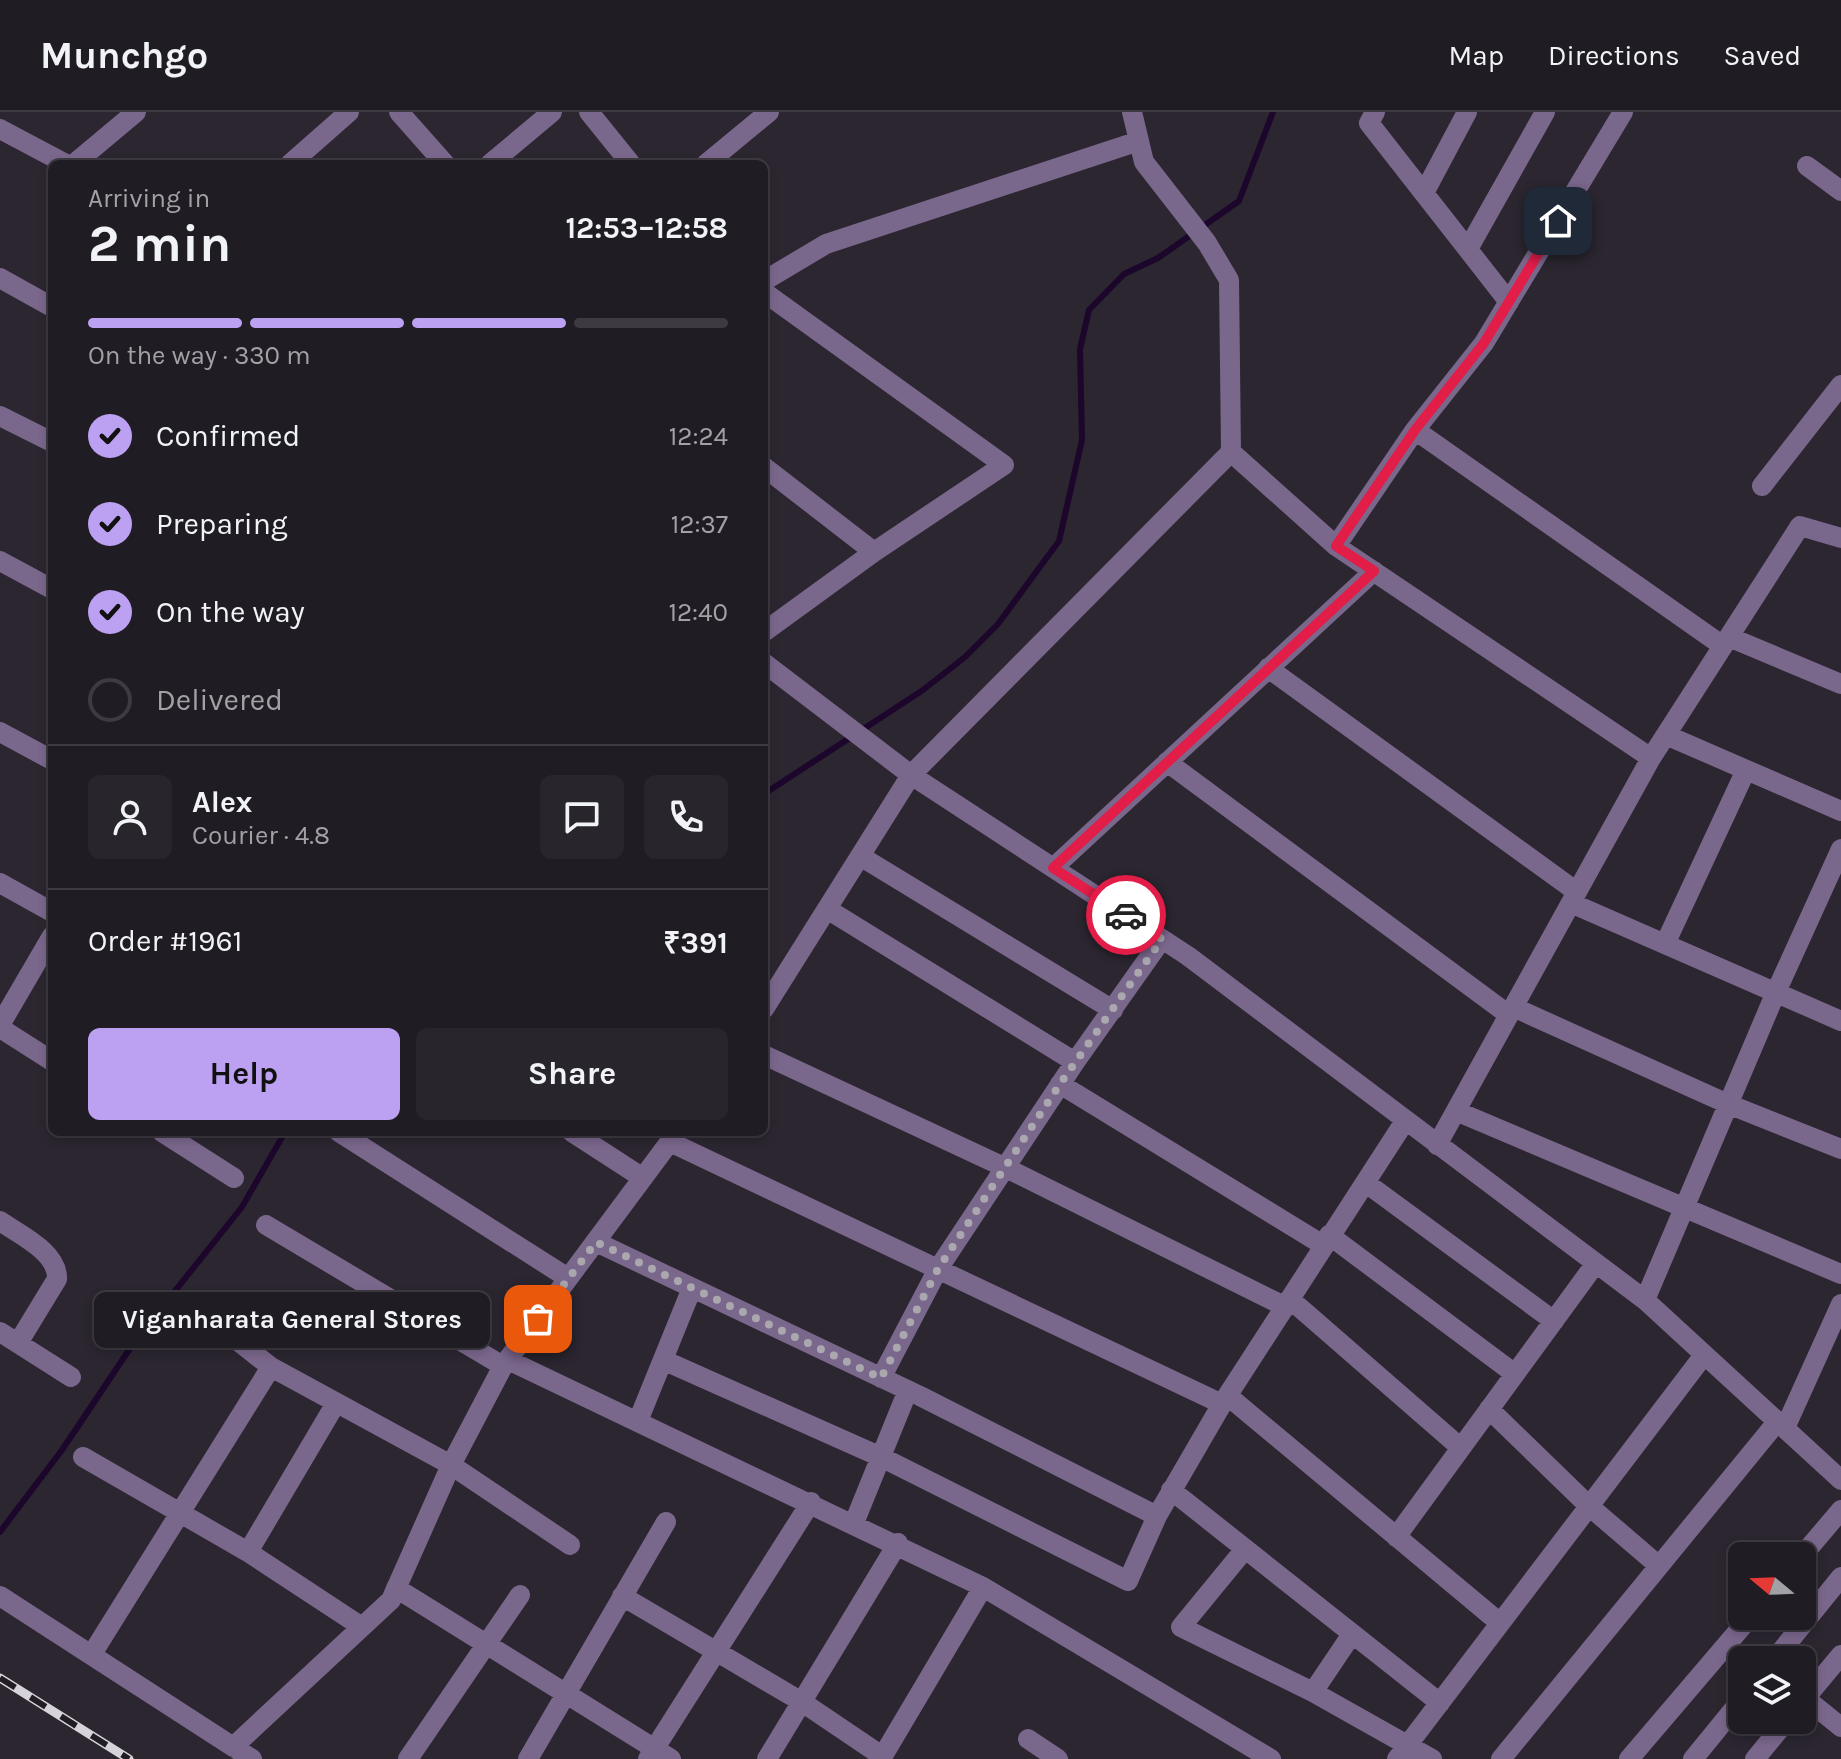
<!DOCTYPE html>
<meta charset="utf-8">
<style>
:root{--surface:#201c24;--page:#28252c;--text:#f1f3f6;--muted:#a2a1a6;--line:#3d3a41;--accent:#bca0f2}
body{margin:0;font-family:Karla,sans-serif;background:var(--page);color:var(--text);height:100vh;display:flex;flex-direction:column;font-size:30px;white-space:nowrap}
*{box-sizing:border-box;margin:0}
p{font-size:26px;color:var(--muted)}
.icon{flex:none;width:44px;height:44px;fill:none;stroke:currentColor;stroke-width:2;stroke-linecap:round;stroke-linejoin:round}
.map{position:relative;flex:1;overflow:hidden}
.side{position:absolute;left:48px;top:48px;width:720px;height:976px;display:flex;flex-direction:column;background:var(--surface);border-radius:12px;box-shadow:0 4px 12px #0003,0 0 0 2px var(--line)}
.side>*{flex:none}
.needle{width:52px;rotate:289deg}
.controls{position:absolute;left:1728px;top:1430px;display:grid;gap:16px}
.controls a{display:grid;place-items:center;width:88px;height:88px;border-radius:12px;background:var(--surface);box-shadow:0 4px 12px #0003,0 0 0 2px var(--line);font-size:40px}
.pin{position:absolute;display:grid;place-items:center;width:68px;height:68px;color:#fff;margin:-34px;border-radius:16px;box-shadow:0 4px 12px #0006}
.courier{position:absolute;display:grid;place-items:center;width:80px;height:80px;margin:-40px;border:6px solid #e11d48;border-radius:50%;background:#fff;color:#222;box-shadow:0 2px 10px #0007}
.bubble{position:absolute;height:56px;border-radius:12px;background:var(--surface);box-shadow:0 4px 12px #0003,0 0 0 2px var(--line);font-size:26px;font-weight:700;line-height:56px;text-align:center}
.overview em{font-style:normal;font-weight:700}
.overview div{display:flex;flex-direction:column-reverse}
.overview{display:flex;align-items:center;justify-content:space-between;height:136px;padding:0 40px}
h1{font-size:52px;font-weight:700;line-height:60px}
.bar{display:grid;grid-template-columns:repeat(4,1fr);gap:12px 8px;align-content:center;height:96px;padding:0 40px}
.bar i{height:10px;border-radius:6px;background:var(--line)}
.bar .selected{background:var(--accent)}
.bar p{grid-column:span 4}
.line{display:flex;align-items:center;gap:20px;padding:0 40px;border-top:2px solid var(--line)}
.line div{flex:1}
.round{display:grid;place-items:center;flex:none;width:84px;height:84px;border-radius:12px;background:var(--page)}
ol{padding:0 40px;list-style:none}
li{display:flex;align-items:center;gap:24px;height:88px}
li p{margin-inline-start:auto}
li .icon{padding:8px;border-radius:50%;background:var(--accent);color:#111;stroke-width:4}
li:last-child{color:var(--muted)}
li i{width:44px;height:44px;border:4px solid var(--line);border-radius:50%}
.button{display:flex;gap:16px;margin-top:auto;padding:16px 40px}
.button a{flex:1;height:92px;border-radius:12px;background:var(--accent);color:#111;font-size:32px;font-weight:700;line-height:92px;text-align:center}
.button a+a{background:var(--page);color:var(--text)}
header{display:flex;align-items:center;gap:48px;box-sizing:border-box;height:112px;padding:0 40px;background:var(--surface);border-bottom:2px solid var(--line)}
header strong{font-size:38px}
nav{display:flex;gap:44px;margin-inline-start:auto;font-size:28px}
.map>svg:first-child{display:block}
</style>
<header>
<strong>Munchgo</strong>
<nav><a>Map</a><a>Directions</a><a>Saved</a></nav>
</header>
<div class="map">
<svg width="1841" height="1647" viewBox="0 0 1841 1647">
<rect width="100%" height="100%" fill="#2b2630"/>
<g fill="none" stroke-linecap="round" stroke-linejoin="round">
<path stroke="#1c062b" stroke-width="6" d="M764,682L923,578L965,545L998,512L1059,429L1082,328L1080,237L1089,198L1124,162L1158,146L1239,89L1273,0
M0,1420L62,1338L135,1229L242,1095L285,1020"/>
<path stroke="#7a678c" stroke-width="20" d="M399,0L445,52
M589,0L631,52
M1132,0L1144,50L1207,131L1229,168L1231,340L1336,434L1651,646
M1375,0L1369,11L1509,190
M0,17L66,52
M74,52L136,0
M290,52L349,0
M490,52L552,0
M706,52L769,0
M1807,54L1841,79
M1424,81L1467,0
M1468,137L1545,0
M0,166L52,195
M764,169L826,132L1139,29
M764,180L1004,353L874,440L764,520
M0,304L52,330
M1415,318L1723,534
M764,355L874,440
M1762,374L1841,273
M1336,434L1415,318L1484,231L1623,0
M0,449L52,477
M1729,525L1841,572
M764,551L911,663L1188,844L1645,1188L1841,1368
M1268,556L1577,780
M0,620L52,648
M1666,623L1841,699
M1167,650L1509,903
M860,744L1113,898
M1053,756L1374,459
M0,771L52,800
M1571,791L1841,909
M827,797L1075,950
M1665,832L1746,658
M1513,895L1728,992L1841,1037
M764,897L911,663L1231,340
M0,913L52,824
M0,916L52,949
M764,943L1004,1055L1286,1195
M1060,972L1323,1133
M1456,999L1841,1162
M162,1020L234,1066
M339,1020L568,1166
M572,1020L643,1066
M670,1030L1222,1292
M1437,1033L1651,646L1800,414L1841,426
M1366,1071L1554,1209
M0,1109C20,1123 58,1140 57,1167L18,1231
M266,1113L503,1254
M1329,1123L1515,1262
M596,1130L920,1284L1157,1404
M1291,1188L1461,1336
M1645,1188L1776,880L1841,737
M214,1210L271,1255L451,1353L570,1433
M0,1220L71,1265
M508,1248L983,1475L1271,1647
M663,1248L881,1345L1128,1469L1157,1404L1222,1292L1405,1009
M881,1266L938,1157L1075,950L1162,827
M1228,1284L1500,1511
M1489,1297L1589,1394L1659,1454
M638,1309L692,1176
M1785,1316L1841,1192
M83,1345L248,1440L362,1515
M1171,1378L1440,1591
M854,1411L908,1278
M1396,1425L1596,1151
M1245,1437L1181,1515L1313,1580L1432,1647
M248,1440L336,1291
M1802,1444L1841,1398
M396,1476L671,1647
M0,1484L252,1647
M622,1484L802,1590L882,1644
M92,1542L271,1255
M1774,1548L1841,1465
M1313,1580L1352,1522
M1805,1586L1841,1615
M1802,1590L1841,1543
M1028,1627L1058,1647
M233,1635L391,1488L451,1353L503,1254L677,1020
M408,1647L520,1483
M528,1647L666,1410
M648,1647L811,1390
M767,1647L898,1431
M881,1647L983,1475
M1397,1647L1704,1243
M1501,1647L1777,1310
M1629,1647L1751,1504
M1693,1647L1742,1587
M1755,1647L1787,1608"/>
<g stroke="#d6d3da" stroke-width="9">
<path id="rail" d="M0,1566L129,1647"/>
</g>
<use href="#rail" stroke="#211c26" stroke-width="6" stroke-dasharray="18" stroke-linecap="butt"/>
</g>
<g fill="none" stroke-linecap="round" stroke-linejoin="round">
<path stroke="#aba7af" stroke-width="8" stroke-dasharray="0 14.4" d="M538,1207L596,1130L881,1266L938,1157L1060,972L1162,827L1126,803"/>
<path stroke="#e11d48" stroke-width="10" d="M1126,803L1053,756L1374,459L1336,434L1415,318L1484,231L1558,109"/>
</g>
</svg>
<div class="controls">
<a><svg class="needle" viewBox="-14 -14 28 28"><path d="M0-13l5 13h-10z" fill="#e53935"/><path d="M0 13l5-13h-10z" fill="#a2a1a6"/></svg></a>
<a><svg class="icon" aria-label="layers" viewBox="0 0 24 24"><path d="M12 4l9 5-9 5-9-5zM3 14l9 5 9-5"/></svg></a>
</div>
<div class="pin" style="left:538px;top:1207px;background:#ea580c"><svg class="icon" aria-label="bag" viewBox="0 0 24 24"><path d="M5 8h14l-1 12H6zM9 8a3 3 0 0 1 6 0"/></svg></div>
<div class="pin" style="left:1558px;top:109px;background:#1f2937"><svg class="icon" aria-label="home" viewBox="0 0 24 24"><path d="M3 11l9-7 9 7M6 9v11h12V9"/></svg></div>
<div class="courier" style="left:1126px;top:803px"><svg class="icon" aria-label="car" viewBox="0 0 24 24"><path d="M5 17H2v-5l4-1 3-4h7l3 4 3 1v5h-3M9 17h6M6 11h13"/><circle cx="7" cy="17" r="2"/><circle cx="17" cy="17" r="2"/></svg></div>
<div class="bubble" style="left:94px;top:1180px;width:396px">Viganharata General Stores</div>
<section class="side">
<div class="overview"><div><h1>2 min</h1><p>Arriving in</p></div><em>12:53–12:58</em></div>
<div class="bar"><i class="selected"></i><i class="selected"></i><i class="selected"></i><i></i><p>On the way · 330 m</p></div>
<ol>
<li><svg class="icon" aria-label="check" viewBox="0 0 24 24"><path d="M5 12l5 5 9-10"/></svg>Confirmed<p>12:24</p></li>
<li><svg class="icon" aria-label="check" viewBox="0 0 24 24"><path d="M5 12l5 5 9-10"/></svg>Preparing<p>12:37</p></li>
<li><svg class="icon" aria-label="check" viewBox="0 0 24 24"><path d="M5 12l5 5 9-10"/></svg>On the way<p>12:40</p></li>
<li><i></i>Delivered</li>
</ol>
<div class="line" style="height:144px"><a class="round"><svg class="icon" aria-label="person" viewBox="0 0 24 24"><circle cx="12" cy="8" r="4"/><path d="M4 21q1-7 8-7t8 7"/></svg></a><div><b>Alex</b><p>Courier · 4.8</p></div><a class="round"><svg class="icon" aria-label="chat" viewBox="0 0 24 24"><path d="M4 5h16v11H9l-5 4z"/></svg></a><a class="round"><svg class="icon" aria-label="phone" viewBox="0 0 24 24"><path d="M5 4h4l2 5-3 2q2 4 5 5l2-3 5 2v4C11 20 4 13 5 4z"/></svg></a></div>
<div class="line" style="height:104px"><div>Order #1961</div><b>₹391</b></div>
<div class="button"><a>Help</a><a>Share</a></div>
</section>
</div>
